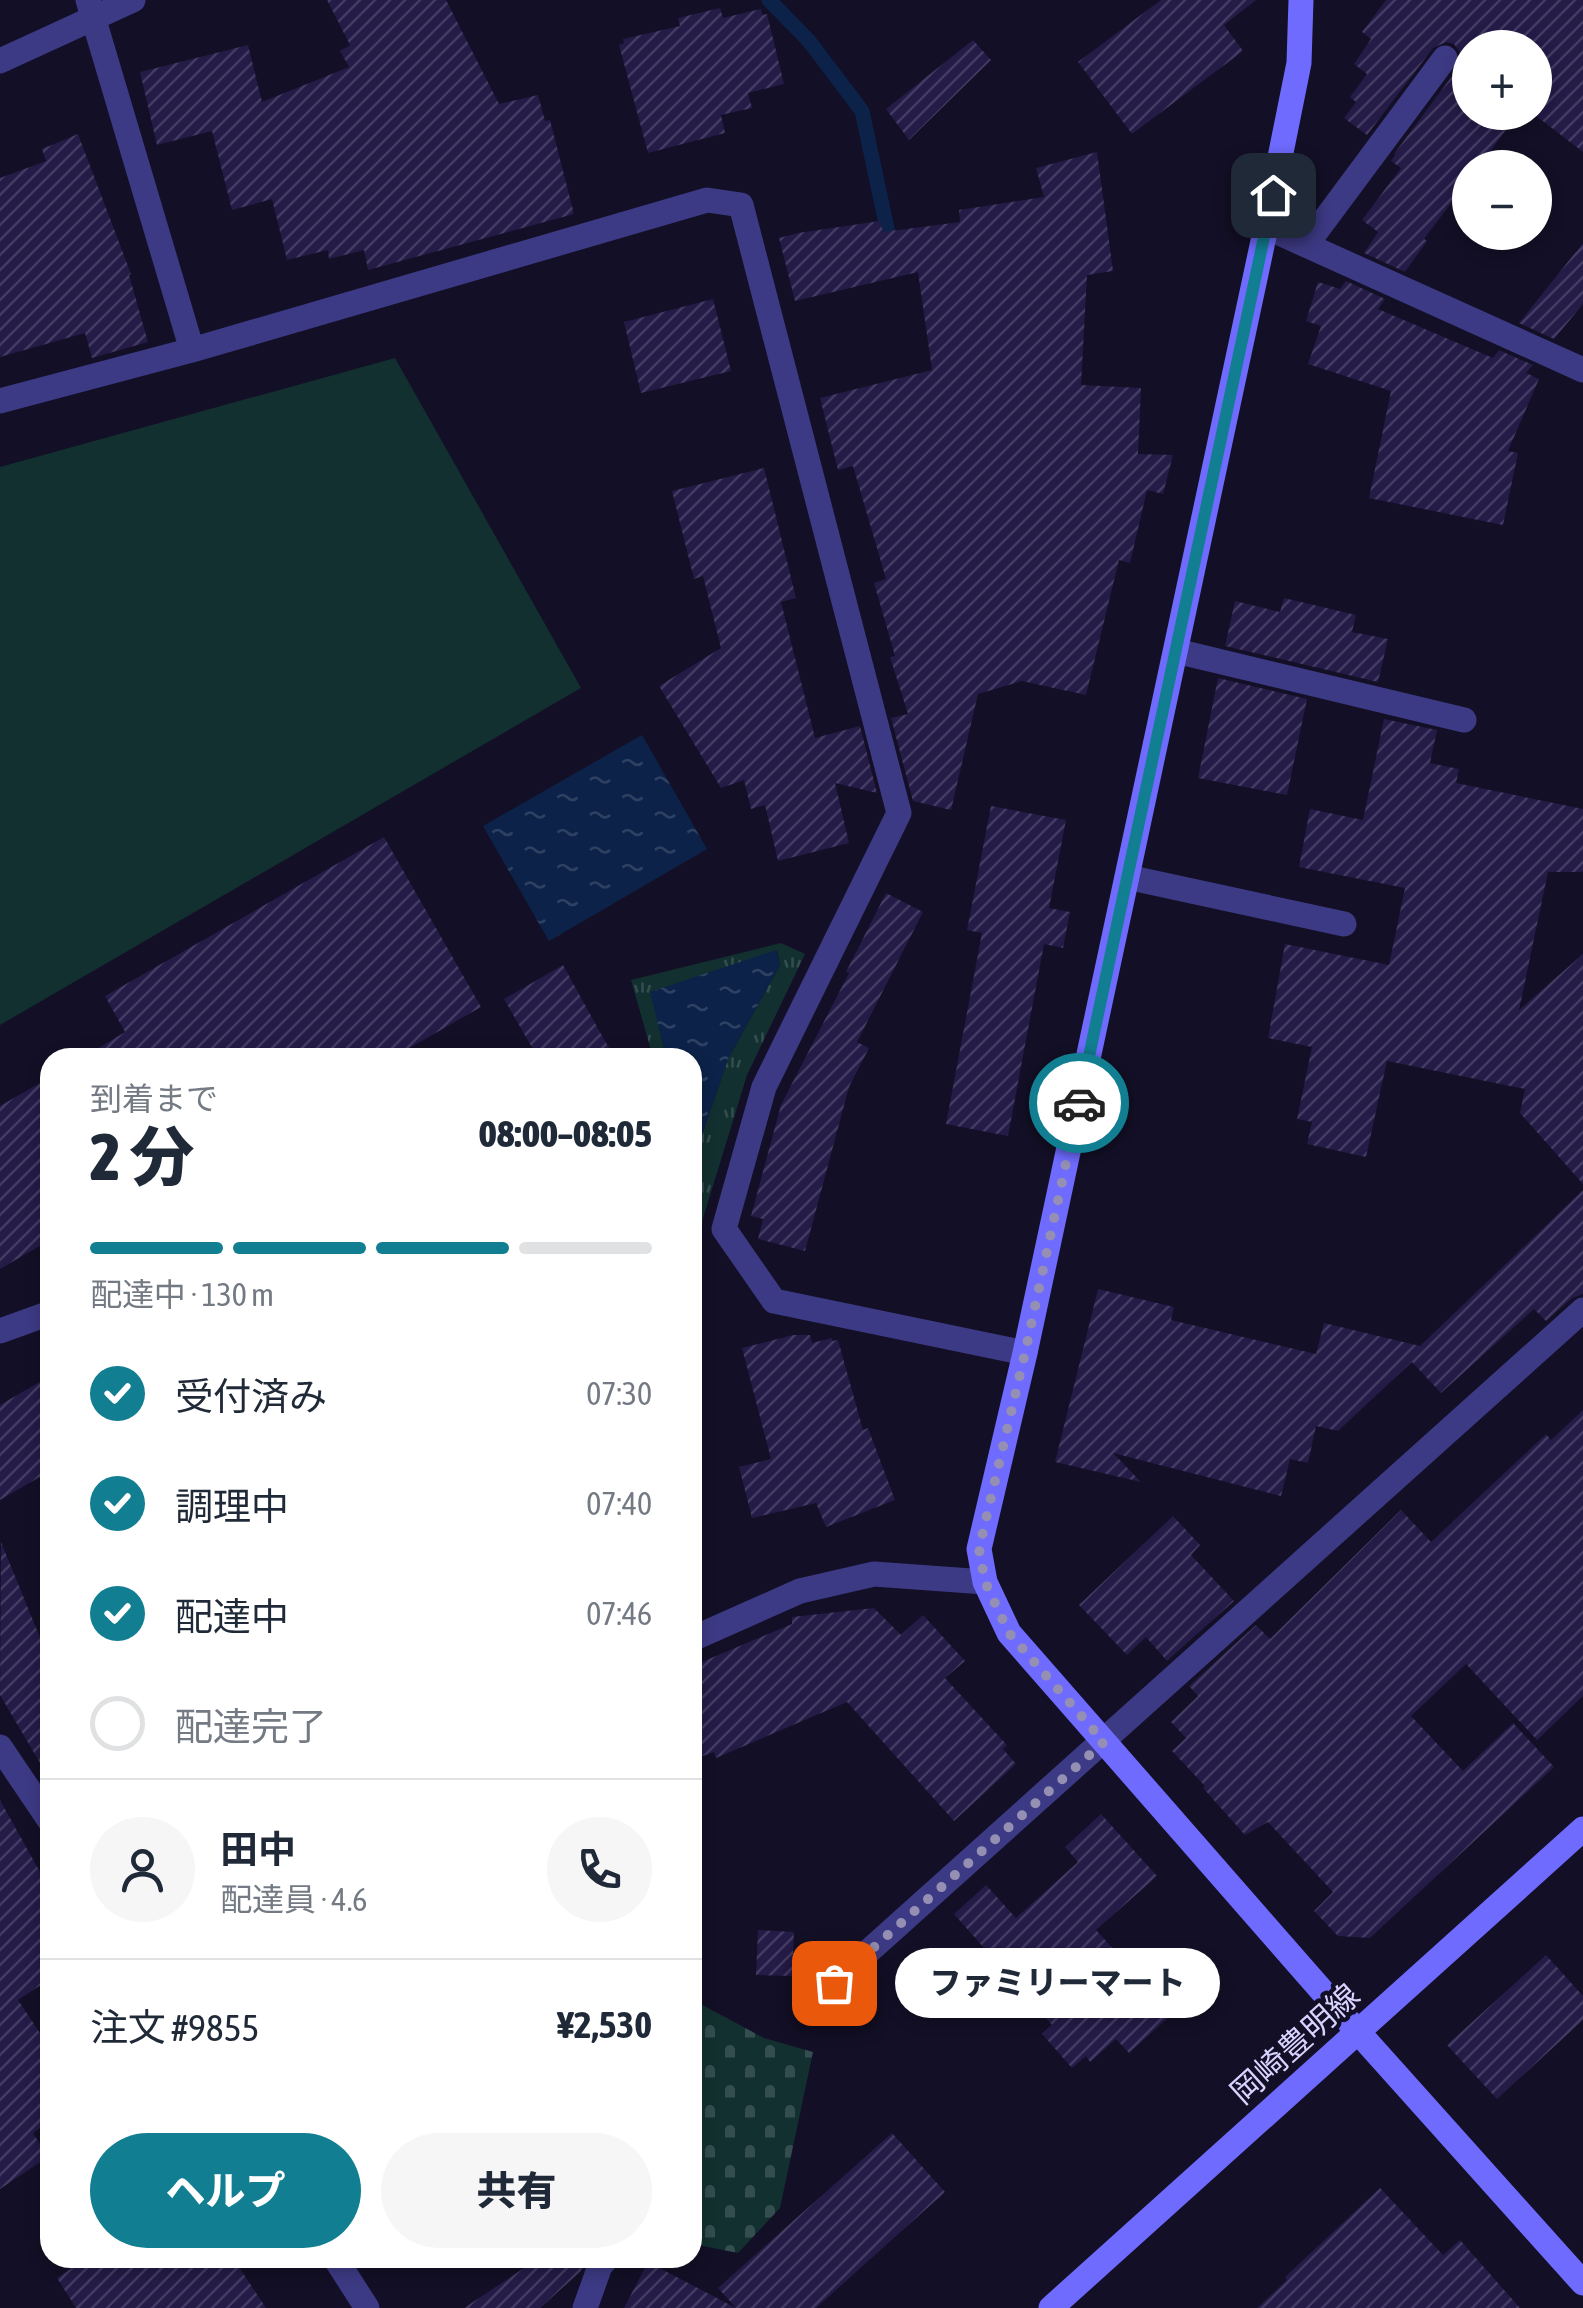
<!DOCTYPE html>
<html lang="ja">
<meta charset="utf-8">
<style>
:root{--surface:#fff;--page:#f6f6f7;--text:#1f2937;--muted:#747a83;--line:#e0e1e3;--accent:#117e91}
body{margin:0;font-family:"Asap Condensed","Noto Sans JP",sans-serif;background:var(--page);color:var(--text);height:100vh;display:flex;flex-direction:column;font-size:38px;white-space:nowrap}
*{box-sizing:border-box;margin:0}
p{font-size:32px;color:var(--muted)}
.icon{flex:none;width:55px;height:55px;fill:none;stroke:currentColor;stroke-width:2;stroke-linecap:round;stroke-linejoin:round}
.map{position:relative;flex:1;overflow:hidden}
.details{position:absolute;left:40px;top:1048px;width:662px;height:1220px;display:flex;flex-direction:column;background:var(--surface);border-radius:30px;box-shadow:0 5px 15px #0003}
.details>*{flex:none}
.buttons{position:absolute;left:1452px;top:30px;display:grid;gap:20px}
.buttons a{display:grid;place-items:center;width:100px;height:100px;border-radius:50%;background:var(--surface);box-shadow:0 5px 15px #0003;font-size:50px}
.pin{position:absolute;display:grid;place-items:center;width:85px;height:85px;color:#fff;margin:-42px;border-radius:20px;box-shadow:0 5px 15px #0006}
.courier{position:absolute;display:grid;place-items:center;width:100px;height:100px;margin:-50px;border:8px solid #117e91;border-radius:50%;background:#fff;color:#222;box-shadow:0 2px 12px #0007}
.bubble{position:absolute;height:70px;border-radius:35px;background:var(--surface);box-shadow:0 5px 15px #0003;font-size:32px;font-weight:800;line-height:70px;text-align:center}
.summary em{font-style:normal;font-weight:800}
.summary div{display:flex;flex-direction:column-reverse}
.summary{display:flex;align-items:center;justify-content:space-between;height:170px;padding:0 50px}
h1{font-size:65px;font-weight:800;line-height:75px}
.bar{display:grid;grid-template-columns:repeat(4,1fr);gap:15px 10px;align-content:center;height:120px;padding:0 50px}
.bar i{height:12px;border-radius:8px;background:var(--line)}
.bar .current{background:var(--accent)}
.bar p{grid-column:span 4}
.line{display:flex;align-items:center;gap:25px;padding:0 50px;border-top:2px solid var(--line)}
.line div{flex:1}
.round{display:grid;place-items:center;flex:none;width:105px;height:105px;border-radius:52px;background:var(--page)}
ol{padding:0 50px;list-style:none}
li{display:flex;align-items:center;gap:30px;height:110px}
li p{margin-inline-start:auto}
li .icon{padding:10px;border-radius:50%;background:var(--accent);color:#fff;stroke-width:4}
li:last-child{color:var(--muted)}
li i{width:55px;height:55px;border:5px solid var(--line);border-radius:50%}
.action{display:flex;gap:20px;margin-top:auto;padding:20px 50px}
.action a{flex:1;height:115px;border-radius:60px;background:var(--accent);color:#fff;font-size:40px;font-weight:800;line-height:115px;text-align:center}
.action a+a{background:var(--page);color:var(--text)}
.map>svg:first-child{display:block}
</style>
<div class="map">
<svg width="1583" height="2308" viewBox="0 0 1583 2308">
<defs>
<pattern id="grass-tufts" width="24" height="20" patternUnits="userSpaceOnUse" patternTransform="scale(2.5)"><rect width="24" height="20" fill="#12302f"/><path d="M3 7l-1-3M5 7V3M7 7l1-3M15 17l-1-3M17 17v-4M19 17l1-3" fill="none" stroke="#344d4e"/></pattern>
<pattern id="cemetery-stones" width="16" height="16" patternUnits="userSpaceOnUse" patternTransform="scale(2.5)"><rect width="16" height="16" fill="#12302f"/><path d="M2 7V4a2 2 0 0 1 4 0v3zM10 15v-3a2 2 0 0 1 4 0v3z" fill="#344d4e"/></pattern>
<pattern id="water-ripples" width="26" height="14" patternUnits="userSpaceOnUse" patternTransform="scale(2.5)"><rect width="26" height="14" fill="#0c2248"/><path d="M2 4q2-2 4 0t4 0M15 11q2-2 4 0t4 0" fill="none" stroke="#2f4163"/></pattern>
<pattern id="building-hatch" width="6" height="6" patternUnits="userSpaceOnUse" patternTransform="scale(2.5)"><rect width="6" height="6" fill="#241b47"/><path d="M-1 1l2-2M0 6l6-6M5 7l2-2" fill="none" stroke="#433b63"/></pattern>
</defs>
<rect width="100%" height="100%" fill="#130f26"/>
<path fill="url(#grass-tufts)" d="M781,943L805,954L747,1075L700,1228L693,1200V1146L699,1144L728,1059L780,965L777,951L651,992L666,1057H653L631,980Z"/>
<path fill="url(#cemetery-stones)" d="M693,2000L764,2038L813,2052L780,2208L738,2253L693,2244Z"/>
<path fill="#12302f" d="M395,358L581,688L0,1025V467Z"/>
<path fill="url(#water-ripples)" d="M642,735L707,849L549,941L483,826Z
M776,950L780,965L728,1059L699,1144L693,1146L692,1058L666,1057L650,992Z"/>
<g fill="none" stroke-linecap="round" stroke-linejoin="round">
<path stroke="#0c2248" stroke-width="15" d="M769,0L809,41L862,111L888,233"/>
</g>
<path fill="url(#building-hatch)" d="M327,0H446L499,104L538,95L545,121L550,120L574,214L368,270L364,250L329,259L328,250L287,260L272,199L232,210L212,131L157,145L140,72L248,45L262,102L349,67L340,51L350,45Z
M1161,0H1256L1224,25L1243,51L1132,134L1078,62Z
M1386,0H1583V152L1531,112H1535V48H1470V112H1519L1478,168H1470V178L1424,239L1427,241L1405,272L1364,253L1378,232L1362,220L1401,168L1391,161L1395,155L1394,154L1458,68L1461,59L1459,51L1454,44L1446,42L1433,48L1367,135L1344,118L1356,102L1350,97L1367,74L1354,64L1371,39L1362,32Z
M720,8L723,18L761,9L762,15L767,14L784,84L748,93L752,108L721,115L725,133L648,153L619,45L624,43L623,39L680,26L678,18Z
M973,40L991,60L909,140L886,109Z
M78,134L131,274L129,275L148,342L92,358L85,333L0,357V178L46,161L42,149Z
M1097,152L1113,271L1087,275L1081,385L1141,388L1138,454L1173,455L1163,494L1147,490L1130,563L1119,560L1086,695L1022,681L978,694L951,810L913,801L891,718L908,714L890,657L895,656L874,583L886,579L853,466L838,470L820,398L932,370L918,272L795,301L779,238L798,233L880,221L883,232L960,222L959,210L1044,197L1036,168Z
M1583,243V304L1554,339L1519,323Z
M1346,281L1385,299L1378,309L1493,358L1499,350L1533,365L1526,373L1539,379L1508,451L1518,453L1503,525L1369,498L1391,391L1308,364L1321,326L1306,321L1318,282L1340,289Z
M713,299L731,371L641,393L624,322Z
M764,468L796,598L781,602L815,738L860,726L877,793L835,783L849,843L778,861L765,805L751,809L744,780L721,788L659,686L721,648L703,576L694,579L672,491Z
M1284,598L1356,615L1352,632L1388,639L1378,682L1225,646L1235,601L1280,612Z
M1218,678L1307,699L1287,795L1198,778Z
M1384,719L1437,730L1430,763L1459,769L1456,783L1583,809V872H1548L1519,1010L1583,954V1184L1520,1113L1525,1089L1387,1061L1366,1157L1307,1144L1312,1122L1297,1119L1312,1047L1268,1038L1285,944L1389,965L1405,888L1299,867L1310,809L1363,820Z
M991,806L1066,820L1049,908L1070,912L1063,948L1044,944L1008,1136L946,1124L982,933L967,930Z
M384,837L481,1007L392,1058H82L125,1032L105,996Z
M886,893L923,912L857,1042L869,1048L849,1087L805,1251L758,1239L763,1219L751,1216L781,1105L849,973L846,972Z
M563,965L601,1034L615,1058H538L504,999Z
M50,1077V1240L0,1269V1106Z
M1583,1190V1294L1572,1298L1546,1321L1534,1309L1441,1393L1412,1362L1338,1431L1316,1426L1308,1463L1290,1459L1281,1496L1113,1453L1141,1482L1055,1462L1098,1289L1174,1307L1171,1320L1316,1354L1324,1323L1420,1346Z
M793,1335H810L812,1343L832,1338V1341L838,1340L863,1430L868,1428L895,1500L826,1527L816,1503L752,1518L739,1467L771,1459L742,1348Z
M50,1376V1471L0,1500V1405Z
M1583,1410V1696L1537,1740L1466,1664L1411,1716L1463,1771L1513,1723L1554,1767L1370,1938L1338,1936L1314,1911L1333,1892L1268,1822L1245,1835L1203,1788L1205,1786L1172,1751L1186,1738L1171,1722L1198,1696L1189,1686L1256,1625L1270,1639L1401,1510L1431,1542L1546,1434L1551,1440Z
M1173,1516L1200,1545L1191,1555L1234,1601L1167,1661L1146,1637L1127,1655L1079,1605Z
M1,1542L50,1662V1780L0,1695Z
M874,1608L901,1635L923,1615L965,1661L945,1678L1007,1745L1003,1749L1016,1764L954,1821L847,1702L716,1758L714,1752L692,1760V1666L792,1624V1617Z
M0,1800L50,1890V1979L18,2000L50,2048V2121L33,2133L48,2157L0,2189Z
M1101,1814L1157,1876L1096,1930L1159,1999L1154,2003L1168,2018L1129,2053L1116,2039L1090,2062L1086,2056L1072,2068L1042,2034L1052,2025L954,1914L986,1885L1016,1918L1078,1862L1065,1847Z
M758,1930L794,1932L792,1976L756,1975Z
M1546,1955L1583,1996V2020L1497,2099L1447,2045Z
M892,2133L945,2192L816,2308H624L648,2262L736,2308L718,2288Z
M1380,2188L1443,2255L1460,2240L1520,2308H1257L1287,2280L1285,2277Z
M87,2258H233L266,2308H76L57,2278Z
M539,2258H586L581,2271L540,2308H464Z"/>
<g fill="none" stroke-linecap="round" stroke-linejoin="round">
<path stroke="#3d3a85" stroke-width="25" d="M1306,245L1445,58
M1176,651L1464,720
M1127,877L1344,924
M0,1331L50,1313
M585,2308L600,2266L607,2258"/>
<path stroke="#3d3a85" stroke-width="25" d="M88,0L192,350
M0,61L133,0
M1266,227L1583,370
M0,401L192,350L707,200L741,205L899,813L764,1087L724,1229L774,1301L1025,1353
M692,1639L800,1591L874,1574L985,1582
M0,1747L50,1821
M811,2003L1583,1310
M335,2258L367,2308"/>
<path stroke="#6f6bff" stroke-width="25" d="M1301,0L1299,63L1266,227L1025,1353L979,1549L985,1582L1009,1633L1358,2032L1583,2283
M1051,2308L1583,1829"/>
</g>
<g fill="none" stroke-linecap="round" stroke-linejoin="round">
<path stroke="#948fb3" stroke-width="10" stroke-dasharray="0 18" d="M834,1983L1104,1742L1009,1633L985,1582L979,1549L1025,1353L1079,1103"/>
<path stroke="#117e91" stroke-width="12" d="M1079,1103L1273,195"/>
</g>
<g text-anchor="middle" stroke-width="9" stroke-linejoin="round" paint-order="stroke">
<g font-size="32" fill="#d9d4ff" stroke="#130f26">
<text transform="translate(1295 2044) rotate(-42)" y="11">岡崎豊明線</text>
</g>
</g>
</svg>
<div class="buttons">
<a>+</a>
<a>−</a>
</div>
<div class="pin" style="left:834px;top:1983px;background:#ea580c"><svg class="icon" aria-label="bag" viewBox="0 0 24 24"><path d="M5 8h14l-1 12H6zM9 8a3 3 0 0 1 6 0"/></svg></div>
<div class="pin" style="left:1273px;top:195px;background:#1f2937"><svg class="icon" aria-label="home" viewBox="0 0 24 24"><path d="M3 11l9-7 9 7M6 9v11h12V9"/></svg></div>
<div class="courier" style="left:1079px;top:1103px"><svg class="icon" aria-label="car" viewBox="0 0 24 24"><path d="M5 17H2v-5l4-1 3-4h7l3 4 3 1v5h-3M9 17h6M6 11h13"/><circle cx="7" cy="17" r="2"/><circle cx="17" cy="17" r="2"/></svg></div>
<div class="bubble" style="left:895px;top:1948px;width:325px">ファミリーマート</div>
<section class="details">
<div class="summary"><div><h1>2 分</h1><p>到着まで</p></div><em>08:00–08:05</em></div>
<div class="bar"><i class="current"></i><i class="current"></i><i class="current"></i><i></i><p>配達中 · 130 m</p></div>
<ol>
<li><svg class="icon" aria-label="check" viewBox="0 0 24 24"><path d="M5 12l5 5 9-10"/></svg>受付済み<p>07:30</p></li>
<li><svg class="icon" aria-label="check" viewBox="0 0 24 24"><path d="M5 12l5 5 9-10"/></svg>調理中<p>07:40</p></li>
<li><svg class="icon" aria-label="check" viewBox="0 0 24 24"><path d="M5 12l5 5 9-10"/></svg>配達中<p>07:46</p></li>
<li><i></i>配達完了</li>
</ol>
<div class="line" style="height:180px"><a class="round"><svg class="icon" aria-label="person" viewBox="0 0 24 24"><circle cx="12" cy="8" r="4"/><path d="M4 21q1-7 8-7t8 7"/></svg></a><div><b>田中</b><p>配達員 · 4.6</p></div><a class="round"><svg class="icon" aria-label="phone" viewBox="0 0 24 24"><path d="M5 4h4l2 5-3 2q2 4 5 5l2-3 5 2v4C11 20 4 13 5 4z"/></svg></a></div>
<div class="line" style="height:130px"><div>注文 #9855</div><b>¥2,530</b></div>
<div class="action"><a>ヘルプ</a><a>共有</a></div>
</section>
</div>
